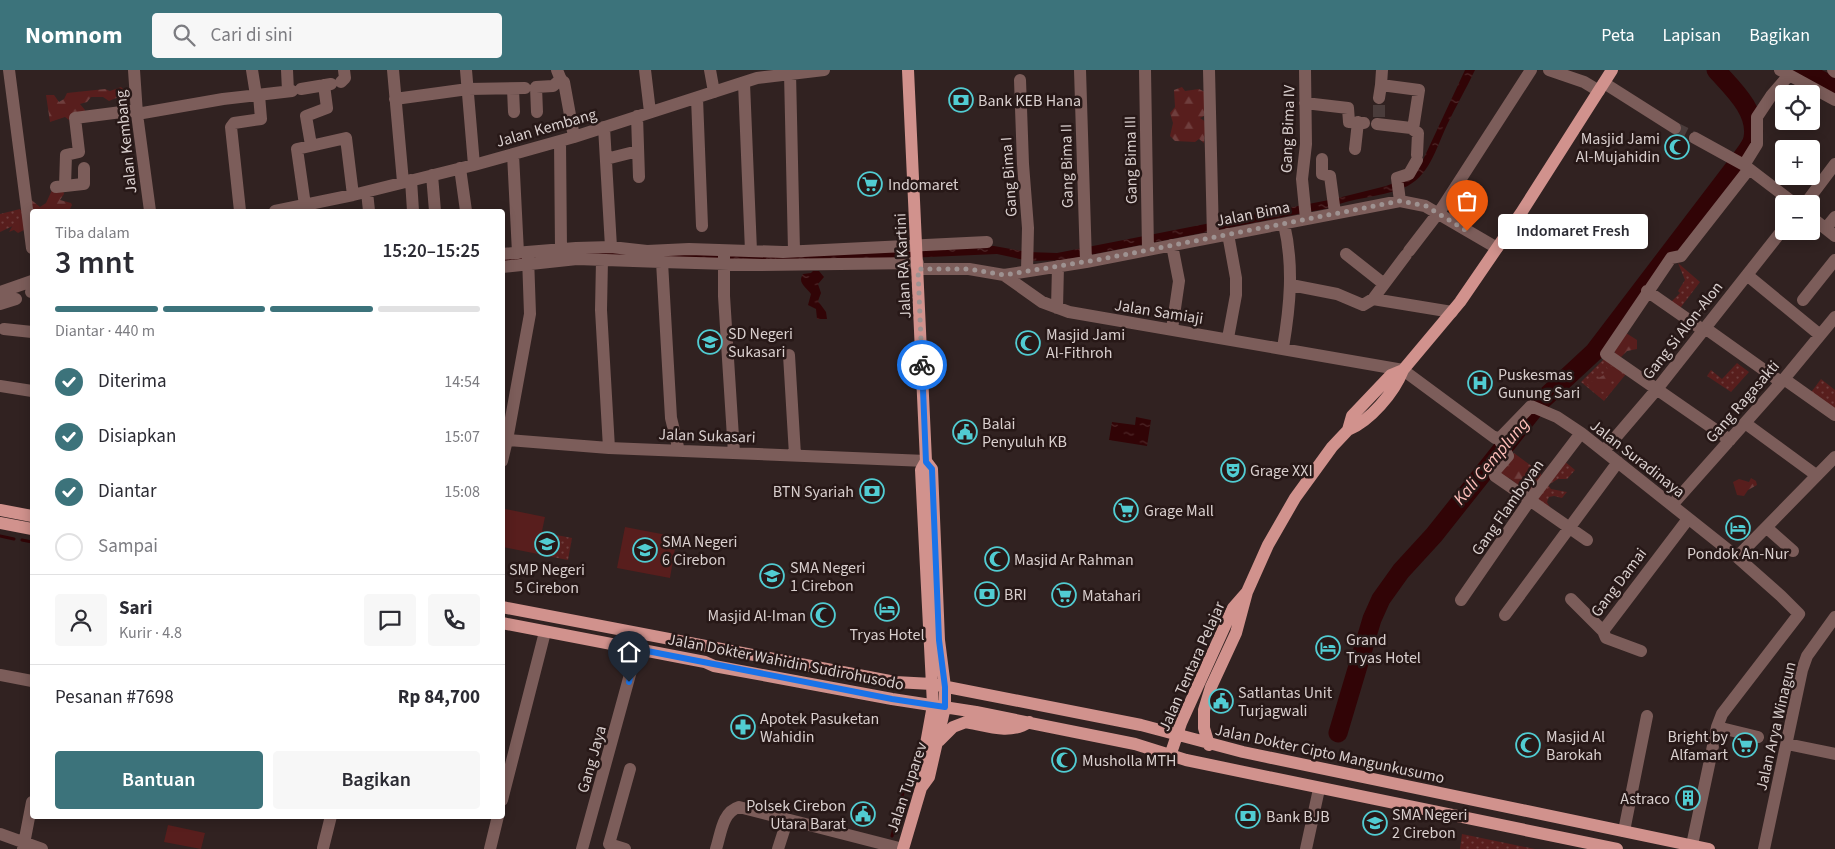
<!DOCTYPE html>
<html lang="id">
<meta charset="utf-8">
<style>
:root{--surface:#fff;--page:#f7f7f7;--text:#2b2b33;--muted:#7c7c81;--line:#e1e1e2;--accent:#3c737b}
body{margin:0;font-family:"Source Sans 3",sans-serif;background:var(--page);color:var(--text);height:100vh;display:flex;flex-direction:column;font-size:19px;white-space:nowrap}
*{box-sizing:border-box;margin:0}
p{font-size:16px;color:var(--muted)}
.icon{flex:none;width:28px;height:28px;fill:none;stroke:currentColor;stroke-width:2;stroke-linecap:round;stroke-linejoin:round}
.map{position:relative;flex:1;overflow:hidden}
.panel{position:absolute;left:30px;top:139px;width:475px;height:610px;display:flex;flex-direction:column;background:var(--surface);border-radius:5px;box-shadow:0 2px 12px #0003}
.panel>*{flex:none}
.buttons{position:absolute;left:1775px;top:15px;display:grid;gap:10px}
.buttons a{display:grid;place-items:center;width:45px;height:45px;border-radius:5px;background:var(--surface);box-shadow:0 2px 12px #0003;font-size:25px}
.pin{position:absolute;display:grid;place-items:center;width:42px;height:42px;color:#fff;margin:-51px -21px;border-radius:50% 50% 50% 0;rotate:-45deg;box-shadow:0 0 5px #0007}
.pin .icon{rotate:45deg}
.courier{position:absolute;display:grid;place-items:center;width:50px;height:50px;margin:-25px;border:4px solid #1a73e8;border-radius:50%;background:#fff;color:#222;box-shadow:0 1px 6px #0007}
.bubble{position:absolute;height:35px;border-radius:5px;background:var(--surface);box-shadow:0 2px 12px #0003;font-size:16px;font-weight:600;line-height:35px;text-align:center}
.head em{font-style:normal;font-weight:600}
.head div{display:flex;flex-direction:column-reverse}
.head{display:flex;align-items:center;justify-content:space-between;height:85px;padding:0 25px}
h1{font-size:32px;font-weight:600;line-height:38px}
.bar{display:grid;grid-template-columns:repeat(4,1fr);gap:8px 5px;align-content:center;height:60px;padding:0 25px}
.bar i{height:6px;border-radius:4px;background:var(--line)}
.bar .selected{background:var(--accent)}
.bar p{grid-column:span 4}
.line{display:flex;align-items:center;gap:12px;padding:0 25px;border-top:1px solid var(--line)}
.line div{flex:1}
.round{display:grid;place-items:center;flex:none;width:52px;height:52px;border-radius:5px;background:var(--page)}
ol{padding:0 25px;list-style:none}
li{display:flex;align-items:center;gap:15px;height:55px}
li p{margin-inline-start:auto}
li .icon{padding:5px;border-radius:50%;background:var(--accent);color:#fff;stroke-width:4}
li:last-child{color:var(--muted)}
li i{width:28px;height:28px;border:2px solid var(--line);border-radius:50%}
.primary-button{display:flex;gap:10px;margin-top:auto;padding:10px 25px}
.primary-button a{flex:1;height:58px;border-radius:5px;background:var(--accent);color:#fff;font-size:20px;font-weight:600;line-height:58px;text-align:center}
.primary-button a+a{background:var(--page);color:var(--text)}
header{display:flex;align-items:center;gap:30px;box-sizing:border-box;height:70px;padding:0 25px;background:var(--accent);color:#fff}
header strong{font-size:24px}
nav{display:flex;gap:28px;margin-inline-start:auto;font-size:18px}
.search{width:350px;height:45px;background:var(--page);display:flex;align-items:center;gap:12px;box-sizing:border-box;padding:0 18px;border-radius:5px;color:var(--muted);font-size:19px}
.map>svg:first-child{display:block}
</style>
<header>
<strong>Nomnom</strong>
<div class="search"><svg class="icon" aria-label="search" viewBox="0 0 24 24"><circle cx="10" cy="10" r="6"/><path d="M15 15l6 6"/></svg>Cari di sini</div>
<nav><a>Peta</a><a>Lapisan</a><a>Bagikan</a></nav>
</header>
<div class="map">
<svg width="1835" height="779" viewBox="0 0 1835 779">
<defs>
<pattern id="green-dots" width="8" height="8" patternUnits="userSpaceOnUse" patternTransform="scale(1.25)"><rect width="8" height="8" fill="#581e1d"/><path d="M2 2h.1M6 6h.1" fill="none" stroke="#6f3e3d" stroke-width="1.8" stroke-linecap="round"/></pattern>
<pattern id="forest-firs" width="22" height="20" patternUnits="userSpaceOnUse" patternTransform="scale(1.25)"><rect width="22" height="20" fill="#581e1d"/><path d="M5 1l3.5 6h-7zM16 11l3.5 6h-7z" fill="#6f3e3d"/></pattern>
<pattern id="water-ripples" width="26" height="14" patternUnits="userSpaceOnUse" patternTransform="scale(1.25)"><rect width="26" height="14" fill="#310406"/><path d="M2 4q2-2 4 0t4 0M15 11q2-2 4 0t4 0" fill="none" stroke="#4e2829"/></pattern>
</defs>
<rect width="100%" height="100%" fill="#312221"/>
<path fill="url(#green-dots)" d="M20,139L25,145L13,156L0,162V144Z
M1678,193L1700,212L1678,241L1649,221L1654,219L1670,233L1680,223L1678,221L1685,210Z
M1605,288L1626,304L1604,331L1581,312Z
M1737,293L1749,302L1731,322L1707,306L1711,300L1722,309Z
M1821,309L1835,320V341L1809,325Z
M1563,390L1575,400L1567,409H1558L1548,415L1551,419L1567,422L1562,428L1554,426L1549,427L1547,432L1552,441L1538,433L1537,425Z
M551,464L572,468L568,490L547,486Z
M1462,764L1535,779H1460Z"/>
<path fill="url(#forest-firs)" d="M121,17L124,20L121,26L109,31L103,27H91L87,32L80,34L85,40L84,43L69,50L65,47L50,52L46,25H54L59,32L64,29L67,23L105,19L110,21Z
M1182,17L1185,21L1199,19L1205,22L1204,46L1200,48L1206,52L1204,73L1199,69L1195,72L1175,71L1170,66L1173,53L1170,43L1175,37L1174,20Z
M63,119L64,124L60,130L71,133L72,135L69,141H32L24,160L18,163L14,160L9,162L14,153L26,145L29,128L40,137L46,133L52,120Z
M1626,263L1637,270V279L1627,281L1621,287L1615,285L1614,277Z
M1608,294L1621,301L1622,306L1616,312L1614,310L1611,311L1608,324L1601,321L1599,325L1587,314L1604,305L1612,307L1606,296Z
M1514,383L1541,403V407L1531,421L1519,416L1509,408L1507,409L1498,401Z
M1751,408L1756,411L1757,415L1748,420L1744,426L1737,425L1733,412L1739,409L1749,412Z"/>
<path fill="#581e1d" d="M505,439L545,447L542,461L547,462L543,485L503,477Z
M625,457L677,467L670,508L617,498Z
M168,755L205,763L201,779L164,772Z"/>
<path fill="url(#water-ripples)" d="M1465,0H1475C1466,19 1456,36 1447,55C1436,78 1429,108 1403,118C1379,128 1352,127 1329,138L1064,190L1029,191L997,184L907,188L503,194L502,187L531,184L994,176L1028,182L1057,183L1334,129L1386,116L1407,108L1422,92Z
M813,201H819L824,207L818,214L821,223L818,231L826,242L827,249H817L816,239L808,235L811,224C806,217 797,213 803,204L811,203Z
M1136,347L1151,350L1147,376L1109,370L1112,352L1135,355Z"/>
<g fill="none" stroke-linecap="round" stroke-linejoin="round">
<path stroke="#310406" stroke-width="3" d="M0,466L14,469
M22,470L32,472
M901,731L904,719
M892,766L897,747"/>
<path stroke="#310406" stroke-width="19" d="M1800,0L1835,17
M1338,663L1372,549L1381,529L1401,501L1434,465L1538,334L1594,282L1741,89C1745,83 1752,75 1753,68C1758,41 1732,18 1716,0"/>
<path stroke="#4a3c3b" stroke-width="12" stroke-dasharray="12 6" stroke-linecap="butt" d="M1379,47V28
M1675,58L1695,68"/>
<path stroke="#7c5d5a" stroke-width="12" d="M9,0L32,178
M134,0L137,44L150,141
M252,0L256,25
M287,0L288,21
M393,0L403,112
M466,0L474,95
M557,0L561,10L564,12L574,67
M645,0L650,42
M710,0L714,22
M1080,0L1086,192
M1145,0L1148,180
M1209,0L1213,167
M1305,0L1306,74L1302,109L1306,149
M1549,0L1584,12L1599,21
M1780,0L1835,30
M1833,0L1835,2
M790,3L794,181
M1020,10L1023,94L1028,158L1027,201
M341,12L345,8L344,0
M744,13L751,181
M1604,13L1675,58
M1381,15L1382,0
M301,19L331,14
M513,19L514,42
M697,28L702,156
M1379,28L1381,15L1419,20L1413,59
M395,29L468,19L525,18
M1305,33L1348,38L1349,52L1364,53
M537,42L536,17L553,16L561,9
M137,44L223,29L292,21
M637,46L639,107
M1377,54L1411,58L1418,63L1417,85
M604,57L611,177
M1695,68L1744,95L1795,134
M560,71L561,179
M311,75L306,46L327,38L324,15
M1355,79L1358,52
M513,84L518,183
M606,89L638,81
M1322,89V104L1330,106L1335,143
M1744,95L1757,74V47L1771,26L1789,5
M84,98V114
M460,98L466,141
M432,105L435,141
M411,110L413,141
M65,116L83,114
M56,117L65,116L66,85L79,82L75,48L137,40
M367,122L369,141
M1400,131L1397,108L1409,104L1417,90
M1805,134L1835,94
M305,135L297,79L346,68L353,125
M240,141L231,57L234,53L261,49L259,25
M275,141L353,125L474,95L574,67L757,8L824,0
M1811,147L1835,166
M1826,158L1835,147
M1409,181L1442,138L1531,0
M502,184L576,178L611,177L647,181L689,179L783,182L987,172
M1346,184L1384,214
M662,186V192L762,195L918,193
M724,186V226L734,383
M602,190L601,240L609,378
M502,197L577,189L662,192L671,348L679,381
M918,199H969L1004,205L1042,232L1069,242L1403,300L1495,368L1501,367L1531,336L1557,347L1581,363L1737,487L1781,526L1799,544L1722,644L1717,657L1692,775
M1004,205L1086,192L1400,131L1425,136L1497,178
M1747,205L1820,265
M1291,215L1337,224L1363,235L1373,229L1406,185
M1647,221L1703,260
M0,222L32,211
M31,222H32
M1373,229L1452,242
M1803,230L1835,190
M0,234L16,229
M1057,238L1058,196
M1705,258L1781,312
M4,259L32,262
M1172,259L1179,211L1172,175
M1228,268L1236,225V208L1228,164
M1283,278C1290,236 1294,196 1284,154
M789,285L795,385
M1784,309L1835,345
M0,316L32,321
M1745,353L1816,405
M1499,369L1508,386L1494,402L1495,406L1587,470
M507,370L530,244L528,187
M1730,370L1606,284L1671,188L1681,186L1749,99
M1604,381L1657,319L1784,158
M502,391L507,370L609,378L926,391
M1672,435L1784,309L1835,247
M1767,458L1793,481
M1737,487L1835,387
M1571,529L1603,561L1688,449
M1461,530L1530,430L1581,363
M1505,545L1618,392
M1603,561L1606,568L1641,581
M0,605L32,611
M1717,657L1758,667
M1787,674L1835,684
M502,730L545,562
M1624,761L1647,646
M0,764L42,779
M323,778L331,746
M23,779L32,732
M490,779L498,746
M582,779L637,579
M625,779L609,774L630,699
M716,779C721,764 722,742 739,737L903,779
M778,779L787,751
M1306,779L1319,719
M1764,779L1802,600L1807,586L1835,547"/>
<path stroke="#d1928d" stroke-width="12" d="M908,0L926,391L921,400L933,635L920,707L921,718
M1348,360C1370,351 1394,323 1403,300L1460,232L1521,143L1612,0
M0,440L32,446
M0,453L32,459
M502,537L895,612L932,614L1141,655L1243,682L1709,779
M502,553L705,592L714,596L892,629L976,642L1135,674L1186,690L1617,779
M939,671L953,657L966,652C987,656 1010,665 1029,652
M1209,675L1204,658V640L1211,617L1236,563L1247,522L1268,475L1295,428L1332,377L1348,360L1352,346L1391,305L1403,300
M1170,686L1181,653L1233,538L1247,522
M903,779L921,718L929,707L945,637V617L939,570L932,399L926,391"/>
</g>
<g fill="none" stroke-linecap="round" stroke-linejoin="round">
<path stroke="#9e9291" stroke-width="5" stroke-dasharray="0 9" d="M922,295L918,199H969L1004,205L1102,189L1400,131L1426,136L1467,161"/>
<path stroke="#1a73e8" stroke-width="6" d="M629,612L637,579L892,629L945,637V617L939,570L932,399L926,392L922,295"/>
</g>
<defs>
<g id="bank-ring" transform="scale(1.25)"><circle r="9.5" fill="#271817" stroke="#51ccd2" stroke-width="1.5"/><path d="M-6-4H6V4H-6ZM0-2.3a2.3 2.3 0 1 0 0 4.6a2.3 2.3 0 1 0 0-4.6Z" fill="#51ccd2"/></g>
<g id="mosque-ring" transform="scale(1.25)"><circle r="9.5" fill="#271817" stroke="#51ccd2" stroke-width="1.5"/><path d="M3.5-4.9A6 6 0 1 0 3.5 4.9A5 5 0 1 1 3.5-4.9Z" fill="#51ccd2"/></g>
<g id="supermarket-ring" transform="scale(1.25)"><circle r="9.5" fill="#271817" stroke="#51ccd2" stroke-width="1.5"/><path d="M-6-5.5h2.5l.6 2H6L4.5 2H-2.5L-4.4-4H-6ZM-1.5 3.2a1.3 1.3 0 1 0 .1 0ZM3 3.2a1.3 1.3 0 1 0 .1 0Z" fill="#51ccd2"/></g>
<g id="school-ring" transform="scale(1.25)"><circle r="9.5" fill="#271817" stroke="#51ccd2" stroke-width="1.5"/><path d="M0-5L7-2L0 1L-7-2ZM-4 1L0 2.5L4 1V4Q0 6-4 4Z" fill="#51ccd2"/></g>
<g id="hospital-ring" transform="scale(1.25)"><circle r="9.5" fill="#271817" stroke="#51ccd2" stroke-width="1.5"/><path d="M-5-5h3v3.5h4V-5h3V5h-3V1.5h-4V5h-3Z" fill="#51ccd2"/></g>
<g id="civic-ring" transform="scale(1.25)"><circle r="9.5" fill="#271817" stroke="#51ccd2" stroke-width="1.5"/><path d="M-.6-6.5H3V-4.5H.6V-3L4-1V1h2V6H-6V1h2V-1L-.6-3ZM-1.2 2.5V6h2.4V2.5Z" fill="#51ccd2"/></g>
<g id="theatre-ring" transform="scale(1.25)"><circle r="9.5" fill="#271817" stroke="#51ccd2" stroke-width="1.5"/><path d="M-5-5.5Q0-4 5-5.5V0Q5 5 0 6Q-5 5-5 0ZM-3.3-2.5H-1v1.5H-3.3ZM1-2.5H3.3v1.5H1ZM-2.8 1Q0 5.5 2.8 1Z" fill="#51ccd2"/></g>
<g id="hotel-ring" transform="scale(1.25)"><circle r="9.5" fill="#271817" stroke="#51ccd2" stroke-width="1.5"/><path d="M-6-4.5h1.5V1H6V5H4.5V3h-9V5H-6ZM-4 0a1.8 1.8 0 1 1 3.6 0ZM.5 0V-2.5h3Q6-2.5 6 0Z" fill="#51ccd2"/></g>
<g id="pharmacy-ring" transform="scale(1.25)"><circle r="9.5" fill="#271817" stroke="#51ccd2" stroke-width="1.5"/><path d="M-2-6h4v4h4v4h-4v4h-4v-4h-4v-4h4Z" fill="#51ccd2"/></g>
<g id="building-ring" transform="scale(1.25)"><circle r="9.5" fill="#271817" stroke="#51ccd2" stroke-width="1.5"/><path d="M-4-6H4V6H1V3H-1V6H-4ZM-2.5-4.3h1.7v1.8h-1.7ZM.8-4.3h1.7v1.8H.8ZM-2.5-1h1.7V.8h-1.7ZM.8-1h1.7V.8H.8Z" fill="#51ccd2"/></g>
</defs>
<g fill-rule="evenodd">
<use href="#bank-ring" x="961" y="30"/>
<use href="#mosque-ring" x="1677" y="77"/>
<use href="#supermarket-ring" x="870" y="114"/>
<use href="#school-ring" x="710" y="272"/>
<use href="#mosque-ring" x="1028" y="273"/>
<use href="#hospital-ring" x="1480" y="313"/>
<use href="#civic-ring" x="965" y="362"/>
<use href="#theatre-ring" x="1233" y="400"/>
<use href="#bank-ring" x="872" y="421"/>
<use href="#supermarket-ring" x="1126" y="440"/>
<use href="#hotel-ring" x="1738" y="458"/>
<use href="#school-ring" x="547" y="474"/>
<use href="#school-ring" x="645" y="480"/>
<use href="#mosque-ring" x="997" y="489"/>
<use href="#school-ring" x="772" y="506"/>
<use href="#bank-ring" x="987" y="524"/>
<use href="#supermarket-ring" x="1064" y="525"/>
<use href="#hotel-ring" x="887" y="539"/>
<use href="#mosque-ring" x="823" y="545"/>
<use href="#hotel-ring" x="1328" y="578"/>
<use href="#civic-ring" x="1221" y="631"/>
<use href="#pharmacy-ring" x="743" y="657"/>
<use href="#mosque-ring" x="1528" y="675"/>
<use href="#supermarket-ring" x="1745" y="675"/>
<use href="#mosque-ring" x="1064" y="690"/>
<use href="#building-ring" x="1688" y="728"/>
<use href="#civic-ring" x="863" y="744"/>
<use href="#bank-ring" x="1248" y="746"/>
<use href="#school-ring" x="1375" y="753"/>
</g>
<g text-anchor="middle" stroke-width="5" stroke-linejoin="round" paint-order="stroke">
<g font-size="16" fill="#d9cfce" stroke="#271817" text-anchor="start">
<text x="978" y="36">Bank KEB Hana</text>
<text x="1660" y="74" text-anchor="end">Masjid Jami<tspan x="1660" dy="18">Al-Mujahidin</tspan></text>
<text x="888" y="120">Indomaret</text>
<text x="728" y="269">SD Negeri<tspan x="728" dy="18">Sukasari</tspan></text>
<text x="1046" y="270">Masjid Jami<tspan x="1046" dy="18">Al-Fithroh</tspan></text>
<text x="1498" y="310">Puskesmas<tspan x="1498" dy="18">Gunung Sari</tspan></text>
<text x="982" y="359">Balai<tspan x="982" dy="18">Penyuluh KB</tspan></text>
<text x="1250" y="406">Grage XXI</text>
<text x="854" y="427" text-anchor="end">BTN Syariah</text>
<text x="1144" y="446">Grage Mall</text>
<text x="662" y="477">SMA Negeri<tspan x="662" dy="18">6 Cirebon</tspan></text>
<text x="1738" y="489" text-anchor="middle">Pondok An-Nur</text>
<text x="1014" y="495">Masjid Ar Rahman</text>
<text x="790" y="503">SMA Negeri<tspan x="790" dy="18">1 Cirebon</tspan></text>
<text x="547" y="505" text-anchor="middle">SMP Negeri<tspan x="547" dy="18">5 Cirebon</tspan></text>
<text x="1004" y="530">BRI</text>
<text x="1082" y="531">Matahari</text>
<text x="806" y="551" text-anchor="end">Masjid Al-Iman</text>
<text x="887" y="570" text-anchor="middle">Tryas Hotel</text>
<text x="1346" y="575">Grand<tspan x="1346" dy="18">Tryas Hotel</tspan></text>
<text x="1238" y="628">Satlantas Unit<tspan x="1238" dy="18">Turjagwali</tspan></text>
<text x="760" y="654">Apotek Pasuketan<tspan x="760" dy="18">Wahidin</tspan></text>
<text x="1546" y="672">Masjid Al<tspan x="1546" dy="18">Barokah</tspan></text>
<text x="1728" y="672" text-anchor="end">Bright by<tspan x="1728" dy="18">Alfamart</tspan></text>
<text x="1082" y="696">Musholla MTH</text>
<text x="1670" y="734" text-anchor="end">Astraco</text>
<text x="846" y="741" text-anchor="end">Polsek Cirebon<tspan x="846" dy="18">Utara Barat</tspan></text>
<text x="1392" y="750">SMA Negeri<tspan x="1392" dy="18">2 Cirebon</tspan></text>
<text x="1266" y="752">Bank BJB</text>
</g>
<g font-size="16" fill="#d9cfce" stroke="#271817">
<text transform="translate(546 57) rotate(-16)" y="6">Jalan Kembang</text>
<text transform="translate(1287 59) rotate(-88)" y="6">Gang Bima IV</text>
<text transform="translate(125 72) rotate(-96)" y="6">Jalan Kembang</text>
<text transform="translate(1130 90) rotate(-91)" y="6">Gang Bima III</text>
<text transform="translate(1066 96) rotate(-91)" y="6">Gang Bima II</text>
<text transform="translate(1008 107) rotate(-94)" y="6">Gang Bima I</text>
<text transform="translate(1253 143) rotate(-11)" y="6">Jalan Bima</text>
<text transform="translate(902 196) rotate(-93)" y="6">Jalan RA Kartini</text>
<text transform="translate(1159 241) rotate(9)" y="6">Jalan Samiaji</text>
<text transform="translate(1682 260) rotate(-52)" y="6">Gang Si Alon-Alon</text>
<text transform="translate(1742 331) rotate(-49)" y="6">Gang Ragasakti</text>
<text transform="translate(707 365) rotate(2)" y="6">Jalan Sukasari</text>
<text transform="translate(1638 388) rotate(38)" y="6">Jalan Suradinaya</text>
<text transform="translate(1507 437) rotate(-55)" y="6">Gang Flamboyan</text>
<text transform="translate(1618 512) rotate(-53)" y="6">Gang Damai</text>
<text transform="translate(786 591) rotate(11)" y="6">Jalan Dokter Wahidin Sudirohusodo</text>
<text transform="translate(1191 596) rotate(-66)" y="6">Jalan Tentara Pelajar</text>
<text transform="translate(1775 656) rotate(-77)" y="6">Jalan Arya Winagun</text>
<text transform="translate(1330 683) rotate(12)" y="6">Jalan Dokter Cipto Mangunkusumo</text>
<text transform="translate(591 689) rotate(-74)" y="6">Gang Jaya</text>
<text transform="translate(906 717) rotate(-71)" y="6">Jalan Tuparev</text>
</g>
<g font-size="18" font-style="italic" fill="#fdbeb9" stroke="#271817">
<text transform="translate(1491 391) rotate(-50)" y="6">Kali Cemplung</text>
</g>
</g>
</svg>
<div class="buttons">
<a><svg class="icon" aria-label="locate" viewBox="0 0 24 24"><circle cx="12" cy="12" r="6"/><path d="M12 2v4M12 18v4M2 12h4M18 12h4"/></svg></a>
<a>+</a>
<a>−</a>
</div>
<div class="pin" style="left:1467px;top:161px;background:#ea580c"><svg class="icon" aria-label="bag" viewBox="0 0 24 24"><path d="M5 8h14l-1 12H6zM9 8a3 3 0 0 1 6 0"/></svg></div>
<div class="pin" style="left:629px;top:612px;background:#1f2937"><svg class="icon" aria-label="home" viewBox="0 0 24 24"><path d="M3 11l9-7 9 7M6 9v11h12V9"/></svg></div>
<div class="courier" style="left:922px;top:295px"><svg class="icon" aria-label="bike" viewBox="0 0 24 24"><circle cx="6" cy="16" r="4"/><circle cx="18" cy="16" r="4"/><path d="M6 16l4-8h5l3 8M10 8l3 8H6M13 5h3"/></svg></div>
<div class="bubble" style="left:1498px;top:144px;width:150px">Indomaret Fresh</div>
<section class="panel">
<div class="head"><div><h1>3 mnt</h1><p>Tiba dalam</p></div><em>15:20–15:25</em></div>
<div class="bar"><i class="selected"></i><i class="selected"></i><i class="selected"></i><i></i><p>Diantar · 440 m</p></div>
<ol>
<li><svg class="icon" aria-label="check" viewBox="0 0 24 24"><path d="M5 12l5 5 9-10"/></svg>Diterima<p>14:54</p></li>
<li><svg class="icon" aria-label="check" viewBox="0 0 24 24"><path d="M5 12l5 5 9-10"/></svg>Disiapkan<p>15:07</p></li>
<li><svg class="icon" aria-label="check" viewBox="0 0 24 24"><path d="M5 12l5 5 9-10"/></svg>Diantar<p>15:08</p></li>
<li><i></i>Sampai</li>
</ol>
<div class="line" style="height:90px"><a class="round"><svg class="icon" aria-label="person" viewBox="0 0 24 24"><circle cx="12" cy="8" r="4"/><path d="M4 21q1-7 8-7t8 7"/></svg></a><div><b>Sari</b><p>Kurir · 4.8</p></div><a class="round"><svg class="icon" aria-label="chat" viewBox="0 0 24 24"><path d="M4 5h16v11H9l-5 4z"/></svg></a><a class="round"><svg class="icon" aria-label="phone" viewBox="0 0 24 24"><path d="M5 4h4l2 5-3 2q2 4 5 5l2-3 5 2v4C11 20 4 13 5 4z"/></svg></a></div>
<div class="line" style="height:65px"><div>Pesanan #7698</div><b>Rp 84,700</b></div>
<div class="primary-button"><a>Bantuan</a><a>Bagikan</a></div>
</section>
</div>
